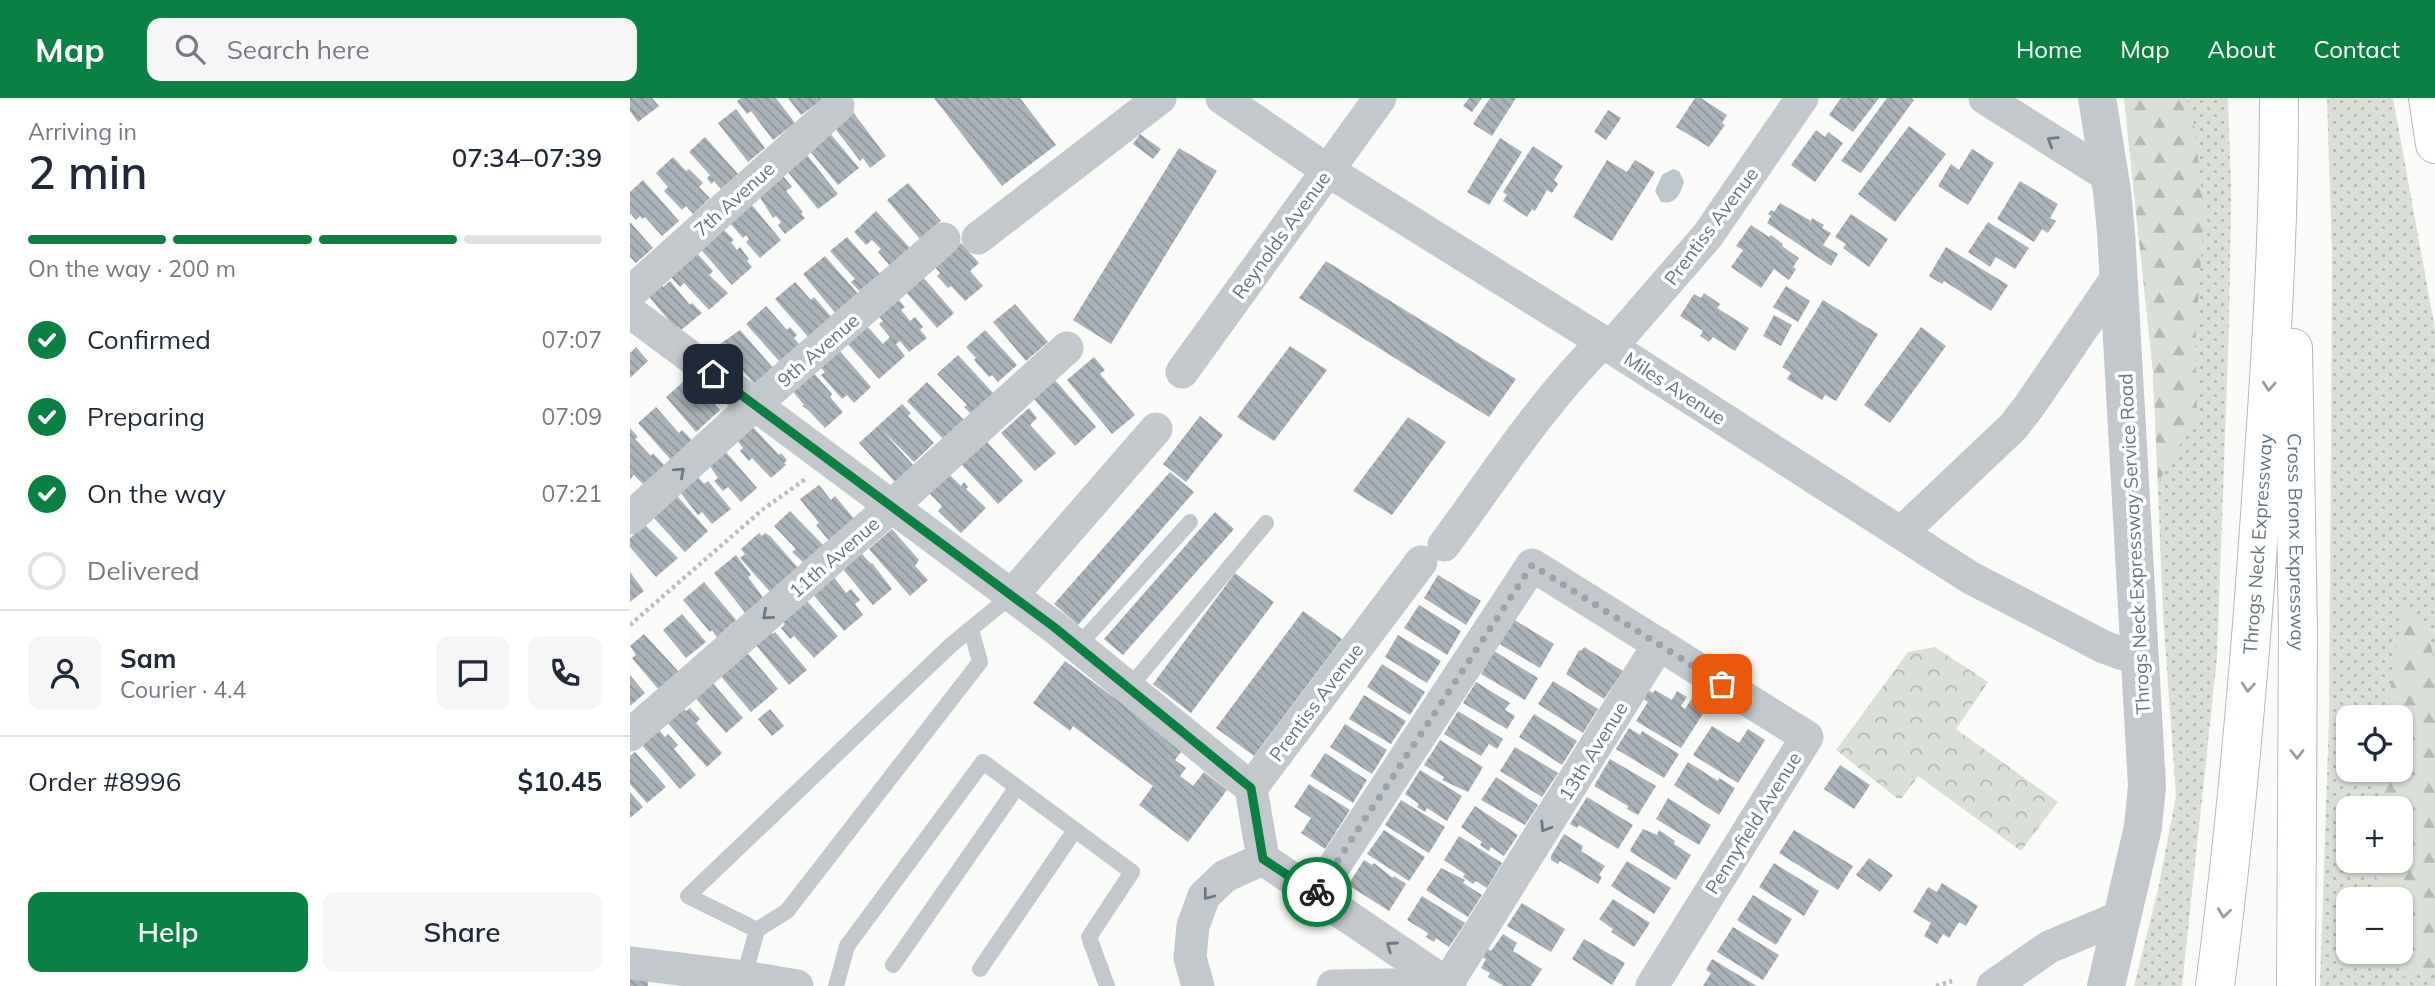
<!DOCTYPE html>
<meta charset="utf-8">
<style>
:root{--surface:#fff;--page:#f6f6f7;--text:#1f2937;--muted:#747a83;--line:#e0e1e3;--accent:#0b8043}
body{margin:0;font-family:Mulish,sans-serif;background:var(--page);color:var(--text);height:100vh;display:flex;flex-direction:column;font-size:26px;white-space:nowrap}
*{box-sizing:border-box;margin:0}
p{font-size:23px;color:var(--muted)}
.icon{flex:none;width:38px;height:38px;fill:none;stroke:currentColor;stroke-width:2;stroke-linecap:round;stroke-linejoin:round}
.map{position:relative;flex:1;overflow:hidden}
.panel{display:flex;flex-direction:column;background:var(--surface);width:630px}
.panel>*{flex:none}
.fabs{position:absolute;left:1706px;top:607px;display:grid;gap:14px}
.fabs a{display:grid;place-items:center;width:77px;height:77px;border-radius:14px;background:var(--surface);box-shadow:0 2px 5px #0004;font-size:35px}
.pin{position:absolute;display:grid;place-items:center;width:60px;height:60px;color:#fff;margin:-30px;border-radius:14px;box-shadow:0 4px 10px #0006}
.courier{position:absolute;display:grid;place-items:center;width:70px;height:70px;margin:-35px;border:5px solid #0b8043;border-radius:50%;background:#fff;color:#222;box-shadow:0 2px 9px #0007}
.overview em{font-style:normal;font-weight:600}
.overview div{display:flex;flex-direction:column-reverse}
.overview{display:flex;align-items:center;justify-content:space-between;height:119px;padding:0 28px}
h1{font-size:46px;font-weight:600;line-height:52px}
.bar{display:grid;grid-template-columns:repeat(4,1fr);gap:10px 7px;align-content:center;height:84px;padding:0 28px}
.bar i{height:9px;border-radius:5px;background:var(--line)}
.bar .on{background:var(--accent)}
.bar p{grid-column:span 4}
.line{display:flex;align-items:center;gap:18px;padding:0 28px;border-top:2px solid var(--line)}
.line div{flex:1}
.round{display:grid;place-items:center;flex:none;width:74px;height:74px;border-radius:14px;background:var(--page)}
ol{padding:0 28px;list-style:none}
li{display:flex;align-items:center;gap:21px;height:77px}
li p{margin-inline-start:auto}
li .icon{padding:7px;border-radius:50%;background:var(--accent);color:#fff;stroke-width:4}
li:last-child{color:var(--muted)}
li i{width:38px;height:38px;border:4px solid var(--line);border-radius:50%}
.button{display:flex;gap:14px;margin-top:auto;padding:14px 28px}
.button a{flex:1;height:80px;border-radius:14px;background:var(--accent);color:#fff;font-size:28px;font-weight:600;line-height:80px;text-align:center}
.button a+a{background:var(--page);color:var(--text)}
header{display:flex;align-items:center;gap:42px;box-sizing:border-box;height:98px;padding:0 35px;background:var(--accent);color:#fff}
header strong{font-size:33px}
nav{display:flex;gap:38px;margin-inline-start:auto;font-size:24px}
.search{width:490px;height:63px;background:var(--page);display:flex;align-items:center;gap:18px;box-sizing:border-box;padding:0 24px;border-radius:14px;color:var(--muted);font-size:26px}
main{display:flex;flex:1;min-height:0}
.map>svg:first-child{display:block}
</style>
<header>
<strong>Map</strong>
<div class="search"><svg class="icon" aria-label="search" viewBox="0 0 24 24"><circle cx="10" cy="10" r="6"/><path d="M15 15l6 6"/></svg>Search here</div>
<nav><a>Home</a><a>Map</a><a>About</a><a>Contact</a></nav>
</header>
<main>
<section class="panel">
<div class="overview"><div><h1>2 min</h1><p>Arriving in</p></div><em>07:34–07:39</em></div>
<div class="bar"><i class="on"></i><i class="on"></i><i class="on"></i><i></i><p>On the way · 200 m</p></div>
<ol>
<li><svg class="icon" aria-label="check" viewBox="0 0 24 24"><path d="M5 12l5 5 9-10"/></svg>Confirmed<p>07:07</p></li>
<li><svg class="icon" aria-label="check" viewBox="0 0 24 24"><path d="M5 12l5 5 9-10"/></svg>Preparing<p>07:09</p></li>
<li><svg class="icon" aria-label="check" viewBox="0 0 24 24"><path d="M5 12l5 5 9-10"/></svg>On the way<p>07:21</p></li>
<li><i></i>Delivered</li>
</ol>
<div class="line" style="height:126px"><a class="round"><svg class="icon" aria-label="person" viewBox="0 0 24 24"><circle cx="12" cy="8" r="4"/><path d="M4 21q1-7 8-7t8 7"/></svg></a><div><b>Sam</b><p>Courier · 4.4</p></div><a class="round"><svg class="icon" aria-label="chat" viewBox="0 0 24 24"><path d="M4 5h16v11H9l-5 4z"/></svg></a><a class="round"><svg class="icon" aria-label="phone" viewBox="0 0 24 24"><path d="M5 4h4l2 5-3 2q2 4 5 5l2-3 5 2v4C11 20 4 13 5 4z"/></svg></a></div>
<div class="line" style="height:91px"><div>Order #8996</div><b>$10.45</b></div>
<div class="button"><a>Help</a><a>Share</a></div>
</section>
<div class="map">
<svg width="1805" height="888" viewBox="0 0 1805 888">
<defs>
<pattern id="grass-dots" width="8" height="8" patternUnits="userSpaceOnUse" patternTransform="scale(1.75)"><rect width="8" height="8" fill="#dadfd7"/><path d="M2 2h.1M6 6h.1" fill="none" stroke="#b4b9b4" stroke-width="1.8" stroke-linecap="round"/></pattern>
<pattern id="forest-firs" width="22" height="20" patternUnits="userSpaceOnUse" patternTransform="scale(1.75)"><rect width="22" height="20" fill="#dadfd7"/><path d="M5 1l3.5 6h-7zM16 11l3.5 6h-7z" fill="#b4b9b4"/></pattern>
<pattern id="park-crowns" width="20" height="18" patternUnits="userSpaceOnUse" patternTransform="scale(1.75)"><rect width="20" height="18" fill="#dadfd7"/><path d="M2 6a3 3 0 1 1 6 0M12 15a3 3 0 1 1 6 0" fill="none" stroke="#b4b9b4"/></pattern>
<pattern id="building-back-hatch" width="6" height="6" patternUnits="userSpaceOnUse" patternTransform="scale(1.75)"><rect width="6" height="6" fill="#aab3b9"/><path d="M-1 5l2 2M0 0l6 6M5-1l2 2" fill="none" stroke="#8e969c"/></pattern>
</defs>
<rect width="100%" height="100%" fill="#fafaf8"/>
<path fill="url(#grass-dots)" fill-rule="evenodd" d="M1494,0H1598L1601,93L1599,228L1587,560L1552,888H1504L1528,792L1546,698L1533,515L1523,273Z
M1697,0H1763L1805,231V888H1690L1699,619L1701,346L1702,157ZM1718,620H1771V672H1718ZM1718,710H1771V763H1718ZM1718,802H1771V854H1718Z"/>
<path fill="url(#forest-firs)" d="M1494,0H1557L1564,26L1574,114L1565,250L1567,317L1528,385L1523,273Z
M1773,510L1799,536L1805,568V873L1774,879L1767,854H1771V802L1752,801L1744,778L1745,763H1771V710H1749L1751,672H1771V620L1756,619Z"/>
<path fill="url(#park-crowns)" d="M1305,549L1358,584L1326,631L1428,704L1391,753L1288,678L1272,700L1268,701L1206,652L1278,554Z"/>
<path fill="#bbc7cb" d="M1043,71L1049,73L1054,84C1050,96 1046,107 1031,104L1025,93L1032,77Z"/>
<path fill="url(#building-back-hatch)" d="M0,0H22L29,8L8,24L0,13Z
M111,0H146L165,25L143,42L121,13L117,16L107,3Z
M158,0H191L192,2L171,17Z
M304,0H390L426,47L372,88Z
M839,0H852L842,14L833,8Z
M860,0H886L862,38L843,26Z
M1065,0H1071L1097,17L1092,25L1095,27L1079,49L1046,29Z
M1211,0H1249L1223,34L1199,17Z
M1257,0H1281L1284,2L1231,75L1211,63Z
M106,11L135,50L118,64L88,25Z
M978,12L991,20L976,42L964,34Z
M223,14L256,58L240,70L233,60L230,63L204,29Z
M1279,28L1316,56L1265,124L1228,96Z
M1186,32L1195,39L1198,34L1213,45L1185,84L1161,67Z
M198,33L229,70L208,87L178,51Z
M510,36L531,51L523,61L503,46Z
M75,39L108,76L91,91L84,83L81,86L77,80L80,77L59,54Z
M870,40L892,54L859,107L837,94Z
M903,48L933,68L924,82L928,86L922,95L917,92L905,113L902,111L897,119L873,103L877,97L873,94Z
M549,50L587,73L481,246L443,222Z
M1342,51L1364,65L1338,107L1308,88L1321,66L1329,72Z
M177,57L208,96L188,111L157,73Z
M43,59L56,73L59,71L73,85L69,89L80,100L63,116L56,108L52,112L34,93L38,89L26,75Z
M977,62L997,74L1005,62L1025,74L982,143L943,119Z
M150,74L162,89L156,93L173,114L171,116L175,120L155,136L148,127L151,124L146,118L143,120L126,93Z
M13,82L49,123L32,138L15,119L12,121L10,118L6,122L0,115V94Z
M1390,83L1428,106L1420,120L1426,123L1418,135L1412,131L1404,144L1367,121Z
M278,85L311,123L290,141L257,102Z
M1150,105L1181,123L1182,120L1194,127L1192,130L1201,135L1193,147L1208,156L1201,168L1137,125L1141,118L1138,116L1141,112L1144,114Z
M121,106L151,142L130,160L116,144L119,141L116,137L113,140L99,124Z
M246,113L280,150L260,168L248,154L251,151L242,142L236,147L224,134Z
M1221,116L1258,141L1239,169L1213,150L1216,146L1205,139Z
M0,124L23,150L6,165L0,159Z
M1358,124L1399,150L1385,171L1366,159L1360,169L1338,154Z
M1121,127L1139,139L1141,137L1153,146L1152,148L1169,160L1163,169L1166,171L1159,182L1144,171L1131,190L1101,169L1113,152L1106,148Z
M90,128L104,142L101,144L107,152L110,149L119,161L117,163L122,169L102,187L67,147Z
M217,139L250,176L229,193L221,184L225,181L200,153Z
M331,145L349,165L340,173L353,188L335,203L321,188L318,190L307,178L310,175L304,168Z
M1316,149L1378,187L1361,213L1314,183L1312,186L1299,178Z
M65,153L83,173L79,177L98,195L79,212L54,185L50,189L39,177Z
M195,158L229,197L206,216L173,176Z
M696,163L886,281L859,319L669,200Z
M293,179L324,215L307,230L276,194Z
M40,183L60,207L62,205L72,215L51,232L49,229L46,231L16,195L29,184L33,189Z
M165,184L181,202L184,199L203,221L180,241L145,201Z
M1156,188L1180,203L1168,224L1143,209Z
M1074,195L1090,206L1087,210L1119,230L1105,253L1083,239L1079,244L1070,238L1073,233L1050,218L1064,196L1071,200Z
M267,200L275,209L271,212L280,223L285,219L293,229L290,232L297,240L279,254L270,243L266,246L275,258L249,281L217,245L237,228L253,246L260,239L249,226L253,223L247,216Z
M1193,202L1248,236L1206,303L1195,297L1192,302L1157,281L1161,275L1152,269Z
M385,206L418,244L396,263L363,224Z
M136,208L157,232L160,229L167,237L164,240L170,247L150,264L116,226Z
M1144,217L1162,227L1151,248L1133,238Z
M1291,229L1316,248L1260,325L1234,307Z
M110,232L145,272L127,289L90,246Z
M355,232L387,267L368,284L362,277L359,279L344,262L346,260L336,249Z
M660,248L697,272L644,343L607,319Z
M6,249L18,263L0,280V255Z
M209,252L241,289L224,305L217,297L212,301L191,277L195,274L190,269Z
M328,257L364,296L342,317L334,309L337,307L307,276Z
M464,259L475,272L470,276L505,317L482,336L437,282Z
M182,273L202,296L200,299L213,314L195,330L178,312L172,308L174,307L161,291Z
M424,281L466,329L445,348L403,300Z
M53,284L60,292L67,286L90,312L66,334L36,299Z
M297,284L336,324L316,344L277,303Z
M272,306L281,315L278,318L304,345L284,364L252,332L283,367L265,384L229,345Z
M26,309L49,335L52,332L61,341L60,344L41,362L8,325Z
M399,310L407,320L400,327L426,355L405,373L371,335Z
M570,318L593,337L556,384L533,366Z
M778,319L816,344L762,417L723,393Z
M121,327L149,357L151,355L157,362L154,365L156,367L141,380L122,360L119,363L110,353L113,350L106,341Z
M0,330L8,339L5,341L21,358L23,355L35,368L14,387L4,377L0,381Z
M355,342L393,383L368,406L330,365Z
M96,354L127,390L111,404L98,389L93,393L84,383L88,380L80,368Z
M540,374L564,394L448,527L424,506Z
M318,375L331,388L334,384L338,389L336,391L356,410L331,435L308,413L312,408L299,395Z
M68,379L74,386L78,383L101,411L82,426L72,414L68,417L50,394Z
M189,387L201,402L205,398L226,423L200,444L186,427L189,425L170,401Z
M47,398L78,433L55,454L23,419Z
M160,413L194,448L175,466L162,454L166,451L144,428Z
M585,414L604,431L493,557L474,541Z
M15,427L48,460L26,479L0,449V440Z
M262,431L289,462L285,468L298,482L280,498L239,451Z
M129,435L132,438L135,435L140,438L169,471L141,495L110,460L115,456L111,451Z
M232,456L241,466L242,465L262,491L243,507L211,469Z
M106,457L121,477L118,479L135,502L116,516L84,475Z
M0,474L14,493L0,504Z
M605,475L644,504L561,615L523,586Z
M808,477L851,503L836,527L794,500Z
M203,478L216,495L221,491L230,502L225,506L233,517L214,533L182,495Z
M74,484L106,522L87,539L82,532L80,534L53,502Z
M175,501L208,538L184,560L164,538L160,541L151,530L155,526L151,522Z
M789,507L831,533L817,557L774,530Z
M673,513L712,541L624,658L586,630Z
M52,516L76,544L56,560L33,532Z
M883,521L924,546L910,570L868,545Z
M139,531L143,536L145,534L177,572L159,587L125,546Z
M14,536L49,574L29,592L2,560L6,557L0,548Z
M768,537L811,563L797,585L755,559Z
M954,549L993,573L974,601L936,576L949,552L951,553Z
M116,553L148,591L121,614L89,576Z
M864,553L908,580L895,602L851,576Z
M435,563L553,651L545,662L556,670L550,678L563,688L574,674L597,692L558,744L509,707L523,688L443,628L440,633L403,605Z
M752,566L795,594L780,617L737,589Z
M0,577L15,595L0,608Z
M80,582L113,620L96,635L63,597Z
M923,583L968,611L953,635L908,606Z
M846,584L880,605L875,612L885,618L877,631L833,605Z
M1018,592L1023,595L1025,592L1042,602L1047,593L1057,599L1051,608L1055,611L1063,599L1078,608L1051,650L1006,623L1018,604L1013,601Z
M734,597L776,623L761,646L719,621Z
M53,610L56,613L60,610L70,621L66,625L92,655L77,669L37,624Z
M140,611L154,628L142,638L128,621Z
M828,613L873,641L867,651L859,646L851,658L814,636Z
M904,616L947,643L932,667L889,639Z
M715,626L757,652L742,676L700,649Z
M1082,628L1109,645L1118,631L1135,642L1108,685L1063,657Z
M999,630L1010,637L1012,633L1049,656L1034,680L986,651Z
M28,631L35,639L38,636L48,647L44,651L66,677L50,691L11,646Z
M810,642L853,669L838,694L812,682L814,679L794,667Z
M885,649L928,675L912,699L870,673Z
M5,654L36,689L17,705L0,686V658Z
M695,655L737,682L723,705L680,678Z
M980,661L1026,688L1008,717L997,711L998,708L964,688Z
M1058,664L1088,683L1089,680L1105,690L1089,717L1044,687Z
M1210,667L1240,687L1224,711L1194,691Z
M790,672L832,698L817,723L797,710L795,714L787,709L789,706L775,696Z
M866,679L908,707L895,727L851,702Z
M679,686L720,712L695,751L671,735L681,720L664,709Z
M0,694L13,709L0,720Z
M957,699L1003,727L988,751L949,727L947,730L940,726Z
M1038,700L1081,727L1069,747L1026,721Z
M771,702L815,729L799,755L755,727Z
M845,708L888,737L874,758L861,749L859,753L850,747L852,744L831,729Z
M1013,731L1027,737L1029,732L1045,743L1044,746L1061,757L1046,782L1001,754L1000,752Z
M754,732L795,759L779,783L737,756Z
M1164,732L1223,768L1208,792L1149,755Z
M934,736L953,748L951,753L975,768L969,777L972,779L968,786L930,763L928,766L921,762V758Z
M829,738L872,765L857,790L846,783L843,786L833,779L835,776L814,762Z
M1239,760L1263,777L1250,794L1226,777Z
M734,762L742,767L744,765L763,780L764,778L776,786L759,813L718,787Z
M997,763L1041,790L1024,816L981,788Z
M1144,765L1189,793L1174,818L1129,789Z
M811,770L835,782L833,785L852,797L838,819L796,792Z
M1312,785L1348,808L1336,828L1329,824L1319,840L1313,836L1307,846L1294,838L1301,825L1283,814L1298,789L1307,794Z
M1123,797L1162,821L1146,847L1107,822Z
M792,798L835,825L819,849L806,840L804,844L796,839L798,835L777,822Z
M983,801L1020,825L1004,849L981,834L983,831L969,821Z
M892,805L935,831L921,854L877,828Z
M1103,829L1149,857L1133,882L1087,854Z
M873,836L887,845L883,853L912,871L901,888H874L858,879L860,875L851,870L856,861L851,859L856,850L861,853Z
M954,841L995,865L982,887L942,861Z
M1082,861L1127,888H1073L1081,875L1076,872Z
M0,876L18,878V888H0Z"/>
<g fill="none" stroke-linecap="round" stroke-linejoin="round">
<g stroke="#b4b9bd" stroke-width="40">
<g id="motorway">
<path d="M1798,0L1805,46"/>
<path id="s1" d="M1663,250L1668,533L1666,888"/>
<path id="s2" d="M1585,888C1607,721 1621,555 1632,387C1641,258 1649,129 1649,0"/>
</g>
</g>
<path stroke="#bbbfc2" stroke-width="4.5" stroke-dasharray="3.5 3.5" stroke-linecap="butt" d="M0,527L132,412L177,380
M1306,888L1322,883"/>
<path stroke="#c3c8cc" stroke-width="16" d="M448,548L560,424
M499,590L636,425
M127,832L157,813L350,564L341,531
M263,867L387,689
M350,871L445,732
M114,879L127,832L58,798L321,547L382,497
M206,888L217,848L353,664L502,774L459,839L477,888"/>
<path stroke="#c3c8cc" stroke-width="33" d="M592,0L697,72L981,249L1341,480L1474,549L1493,556L1510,558
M1355,0L1480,79
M348,140L530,0
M0,195L208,8
M0,214L424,529L621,690
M981,249L1078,137L1172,0
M552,274L750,0
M0,420L124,307L314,141
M1271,435L1383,329L1400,307L1488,178
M814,447C865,378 912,304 973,244
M382,497L526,331
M0,637L262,408L437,250
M633,761L621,690L791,464
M633,761L820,888
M686,796L902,467L1177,639L1022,888
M0,865L114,879L167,888
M817,886L1029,546
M568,888L560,860L563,828L574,798L595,778L633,761
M703,888L817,886
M1363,888L1419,849L1493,818"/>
<path stroke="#c3c8cc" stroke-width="38" d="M1467,0L1482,93L1486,134L1517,688L1513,729L1476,888"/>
<use href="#motorway" stroke="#fff" stroke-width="38"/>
</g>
<defs><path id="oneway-chevron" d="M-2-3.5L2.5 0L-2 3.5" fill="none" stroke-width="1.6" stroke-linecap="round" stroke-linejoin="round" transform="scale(1.75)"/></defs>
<g stroke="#6a7a87">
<use href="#oneway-chevron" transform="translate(1422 43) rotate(-148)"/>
<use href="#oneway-chevron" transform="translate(50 374) rotate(-42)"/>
<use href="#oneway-chevron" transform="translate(137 517) rotate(139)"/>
<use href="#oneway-chevron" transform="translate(915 729) rotate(122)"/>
<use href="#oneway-chevron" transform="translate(578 797) rotate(127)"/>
<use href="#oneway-chevron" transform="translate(761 848) rotate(-145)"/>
</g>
<g stroke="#939fa8">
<use href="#oneway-chevron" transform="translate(1639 288) rotate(94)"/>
<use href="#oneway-chevron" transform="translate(1618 589) rotate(95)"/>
<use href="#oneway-chevron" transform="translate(1667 656) rotate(90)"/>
<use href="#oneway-chevron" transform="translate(1594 815) rotate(97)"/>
</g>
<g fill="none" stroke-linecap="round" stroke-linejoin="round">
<path stroke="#99a4ac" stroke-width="7" stroke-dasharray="0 12.6" d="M687,794L902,467L1092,586"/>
<path stroke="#0b8043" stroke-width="9" d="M83,276L424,529L621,690L633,761L686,796L687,794"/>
</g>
<g text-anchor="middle" stroke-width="7" stroke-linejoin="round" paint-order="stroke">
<g font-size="19" fill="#657683" stroke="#fff">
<text transform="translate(104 101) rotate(-42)" y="7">7th Avenue</text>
<text transform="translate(1081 128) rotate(-53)" y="7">Prentiss Avenue</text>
<text transform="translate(651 137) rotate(-54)" y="7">Reynolds Avenue</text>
<text transform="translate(188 252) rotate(-41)" y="7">9th Avenue</text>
<text transform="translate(1045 290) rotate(33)" y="7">Miles Avenue</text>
<text dy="7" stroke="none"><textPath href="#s1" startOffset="194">Cross Bronx Expressway</textPath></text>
<text dy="7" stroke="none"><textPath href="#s2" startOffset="444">Throgs Neck Expressway</textPath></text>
<text transform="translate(1504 446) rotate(-93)" y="7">Throgs Neck Expressway Service Road</text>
<text transform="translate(204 459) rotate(-41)" y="7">11th Avenue</text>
<text transform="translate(686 604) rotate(-53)" y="7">Prentiss Avenue</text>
<text transform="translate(963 653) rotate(-58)" y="7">13th Avenue</text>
<text transform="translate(1123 725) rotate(-58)" y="7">Pennyfield Avenue</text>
</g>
</g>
</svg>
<div class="fabs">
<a><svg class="icon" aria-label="locate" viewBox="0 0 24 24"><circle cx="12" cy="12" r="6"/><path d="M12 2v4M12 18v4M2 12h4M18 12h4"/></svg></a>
<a>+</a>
<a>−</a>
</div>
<div class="pin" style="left:1092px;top:586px;background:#ea580c"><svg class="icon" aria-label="bag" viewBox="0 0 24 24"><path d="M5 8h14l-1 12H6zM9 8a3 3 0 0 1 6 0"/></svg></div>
<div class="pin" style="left:83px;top:276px;background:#1f2937"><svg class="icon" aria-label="home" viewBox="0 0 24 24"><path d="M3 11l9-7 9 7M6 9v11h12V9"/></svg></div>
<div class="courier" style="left:687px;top:794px"><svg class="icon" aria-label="bike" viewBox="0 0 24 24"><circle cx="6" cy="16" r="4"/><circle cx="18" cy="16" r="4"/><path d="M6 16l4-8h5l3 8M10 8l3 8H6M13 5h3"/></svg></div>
</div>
</main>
